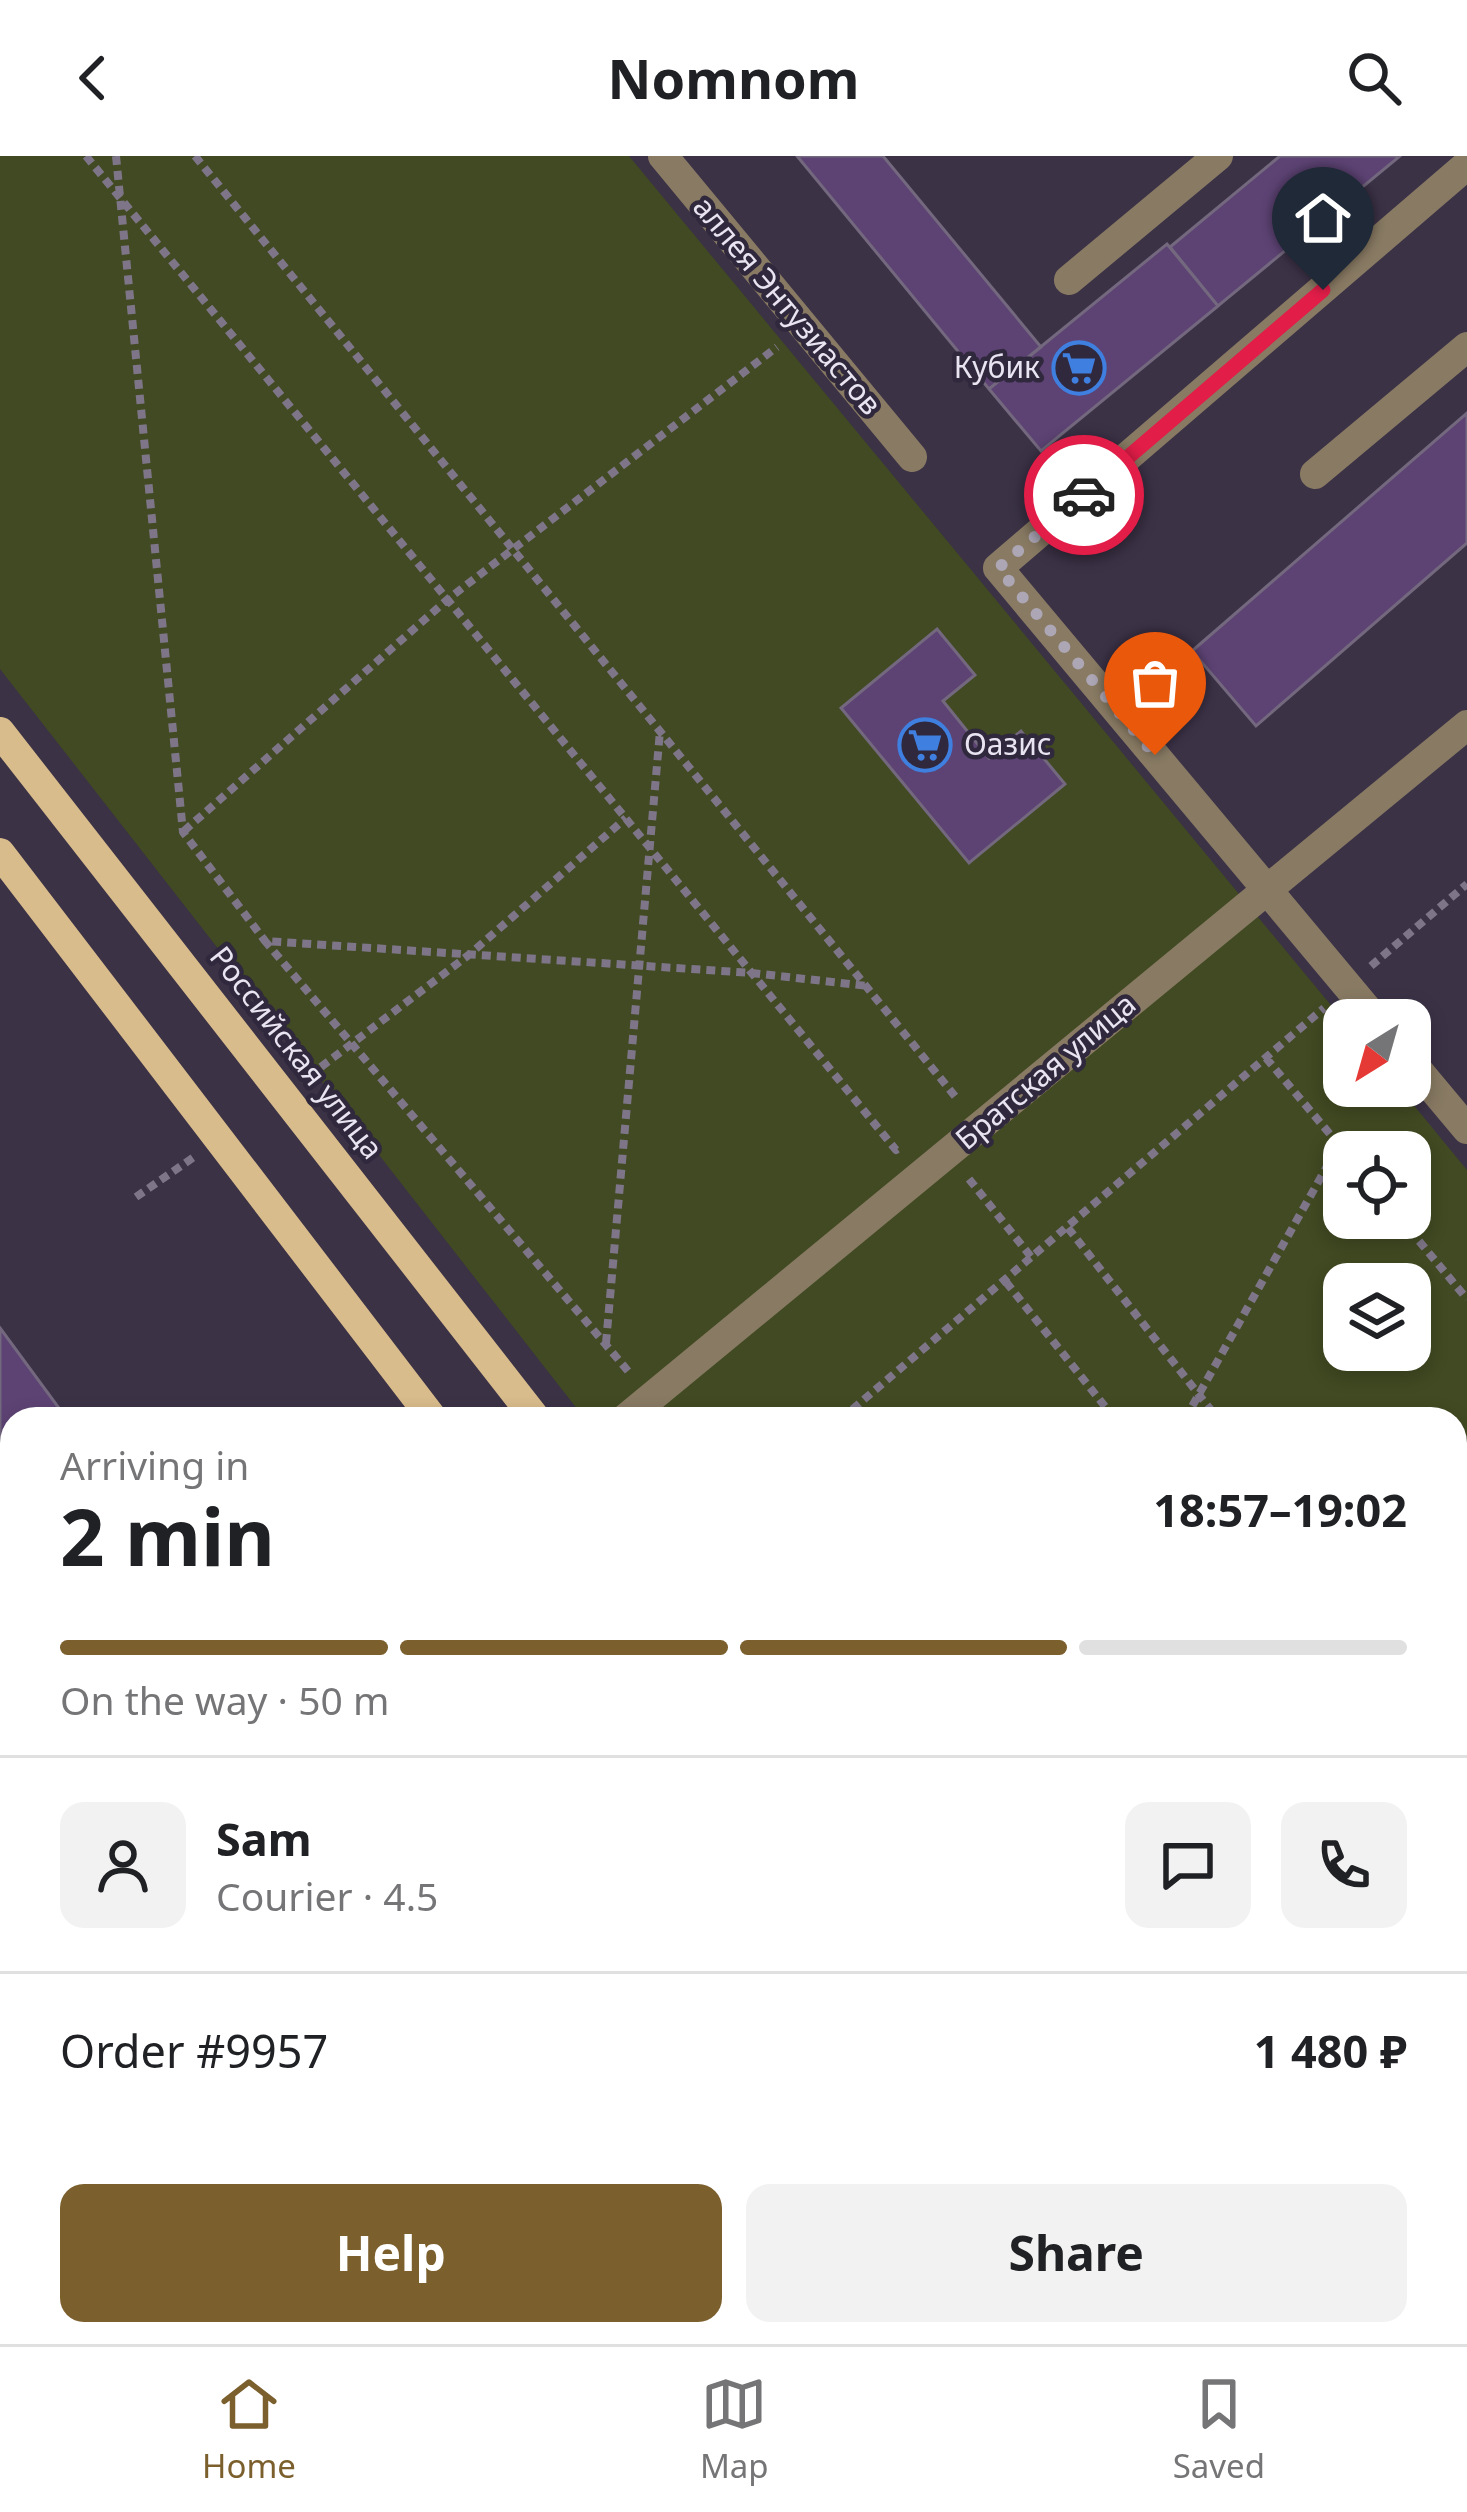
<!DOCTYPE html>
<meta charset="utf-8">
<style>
:root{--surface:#fff;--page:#f2f2f2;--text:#202124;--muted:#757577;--line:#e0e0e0;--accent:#7b5f2d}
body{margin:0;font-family:"Noto Sans",sans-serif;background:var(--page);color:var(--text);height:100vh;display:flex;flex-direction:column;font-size:45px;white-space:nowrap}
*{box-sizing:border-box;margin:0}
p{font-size:39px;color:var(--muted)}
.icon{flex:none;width:66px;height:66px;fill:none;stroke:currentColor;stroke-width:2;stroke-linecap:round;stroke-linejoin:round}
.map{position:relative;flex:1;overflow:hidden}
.panel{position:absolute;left:0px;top:1251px;width:1467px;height:939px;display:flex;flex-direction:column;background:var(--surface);border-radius:36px 36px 0 0;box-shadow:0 6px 18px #0003}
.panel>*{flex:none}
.needle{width:78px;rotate:217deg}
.fabs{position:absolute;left:1323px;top:843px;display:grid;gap:24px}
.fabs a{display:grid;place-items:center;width:108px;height:108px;border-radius:24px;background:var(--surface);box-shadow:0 6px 18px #0003;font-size:60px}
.pin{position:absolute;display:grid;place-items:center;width:102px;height:102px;color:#fff;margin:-123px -51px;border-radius:50% 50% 50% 0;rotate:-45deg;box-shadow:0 0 12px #0007}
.pin .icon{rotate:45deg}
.courier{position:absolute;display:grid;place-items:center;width:120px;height:120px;margin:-60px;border:9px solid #e11d48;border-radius:50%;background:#fff;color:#222;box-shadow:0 3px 15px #0007}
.headline em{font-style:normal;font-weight:700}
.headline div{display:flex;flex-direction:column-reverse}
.headline{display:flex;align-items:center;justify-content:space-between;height:204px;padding:0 60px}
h1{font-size:78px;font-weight:700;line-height:90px}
.bar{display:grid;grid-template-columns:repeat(4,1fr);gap:18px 12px;align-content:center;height:144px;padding:0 60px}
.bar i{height:15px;border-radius:9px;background:var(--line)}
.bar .current{background:var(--accent)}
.bar p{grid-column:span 4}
.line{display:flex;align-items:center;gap:30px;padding:0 60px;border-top:3px solid var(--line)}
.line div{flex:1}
.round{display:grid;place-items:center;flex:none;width:126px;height:126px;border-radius:24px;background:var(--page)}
.button{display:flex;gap:24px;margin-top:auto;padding:24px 60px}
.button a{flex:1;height:138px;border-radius:24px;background:var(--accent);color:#fff;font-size:48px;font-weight:700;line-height:138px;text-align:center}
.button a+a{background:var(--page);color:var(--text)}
header{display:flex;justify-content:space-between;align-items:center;height:156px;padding:0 60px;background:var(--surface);font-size:54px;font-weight:700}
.dock{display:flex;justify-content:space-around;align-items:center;height:168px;border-top:3px solid var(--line);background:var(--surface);font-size:33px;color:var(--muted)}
.dock a{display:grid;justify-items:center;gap:6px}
.dock .current{color:var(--accent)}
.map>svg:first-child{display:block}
</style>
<header><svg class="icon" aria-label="back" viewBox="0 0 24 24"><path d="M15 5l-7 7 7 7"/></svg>Nomnom<svg class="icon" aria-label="search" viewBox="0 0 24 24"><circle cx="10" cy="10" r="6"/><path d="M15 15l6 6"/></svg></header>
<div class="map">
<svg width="1467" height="2188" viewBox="0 0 1467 2188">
<rect width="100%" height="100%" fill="#3b3246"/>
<path fill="#463a54" d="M12,1702V2074L0,2086V1712Z"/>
<path fill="#414a22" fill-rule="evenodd" d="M0,0H629L1344,865V930H1398L1467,1014V2188H1307L1299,2178H1455V1263H585L0,513ZM1344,996H1410V1062H1344ZM1344,1128H1410V1194H1344Z"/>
<path fill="#5d4374" stroke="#73687e" stroke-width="3" d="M797,0H883L1041,191L989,233Z
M1280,0H1400L1218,150L1170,91Z
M1167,88L1218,150L1041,295L989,233Z
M1467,257V387L1256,570L1192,495Z
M937,473L975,519L943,545L989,602L1021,575L1065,628L969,707L841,552Z
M0,1172L67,1263H12L10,1393L0,1379Z
M12,1750V1867L0,1853V1760Z
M0,1974L12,1989V2072L0,2081Z
M533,2178H657L645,2188H520Z"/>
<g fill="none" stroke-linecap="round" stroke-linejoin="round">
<path stroke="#7e7688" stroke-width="8" stroke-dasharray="9 6" stroke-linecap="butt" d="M86,0L896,994L900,991
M116,0L183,676L265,785
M195,0L958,944
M184,675L448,443L777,191
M1371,810L1467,728
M1266,902L1345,996
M309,920L470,798L626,662
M969,1023L1032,1102
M136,1041L194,1001
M1400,1062L1467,1143
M1068,1072L1218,1263
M1006,1126L1115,1263
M606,1187L660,575
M628,1215L265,785L752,817L868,830
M841,1263L1324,852
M1185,1263L1339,989
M1455,1565L1467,1580
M1455,1599L1467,1587
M1455,1753L1467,1761
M1368,2178L1376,2188"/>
<path stroke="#887a63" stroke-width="30" d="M663,0L912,301
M1069,124L1218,0
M1315,318L1467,191
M1376,864L998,412L1467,9
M1410,905L1467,973
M625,1263L1467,569"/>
<path stroke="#d9bc8c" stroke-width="30" d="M0,576L536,1263
M0,697L433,1263
M1138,2178L1146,2188
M1247,2178L1255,2188"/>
</g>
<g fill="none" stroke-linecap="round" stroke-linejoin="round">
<path stroke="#aca6b5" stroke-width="12" stroke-dasharray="0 21.6" d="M1084,339L998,412L1155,599"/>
<path stroke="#e11d48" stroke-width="15" d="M1084,339L1323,134"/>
</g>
<defs>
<g id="supermarket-ring" transform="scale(2.7)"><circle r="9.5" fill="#30283c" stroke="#3f7fe0" stroke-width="1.5"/><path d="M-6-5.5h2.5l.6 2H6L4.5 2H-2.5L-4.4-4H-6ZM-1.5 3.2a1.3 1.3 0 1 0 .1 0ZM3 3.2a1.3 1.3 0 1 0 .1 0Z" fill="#3f7fe0"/></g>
</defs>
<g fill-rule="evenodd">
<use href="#supermarket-ring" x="1079" y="212"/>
<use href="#supermarket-ring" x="925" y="589"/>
</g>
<g text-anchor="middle" stroke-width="9" stroke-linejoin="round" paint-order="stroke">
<g font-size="30" fill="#e9e4f1" stroke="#30283c">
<text transform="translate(787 150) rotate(50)" y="10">аллея Энтузиастов</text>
<text transform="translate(296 897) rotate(52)" y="10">Российская улица</text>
<text transform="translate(1046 916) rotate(-40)" y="10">Братская улица</text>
</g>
<g font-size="30" fill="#e9e4f1" stroke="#30283c" text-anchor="end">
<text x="1040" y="222">Кубик</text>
<text x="964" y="599" text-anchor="start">Оазис</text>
</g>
</g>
</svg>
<div class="fabs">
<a><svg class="needle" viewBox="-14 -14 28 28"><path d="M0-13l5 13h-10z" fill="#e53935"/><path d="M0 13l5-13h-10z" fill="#757577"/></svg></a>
<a><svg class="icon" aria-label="locate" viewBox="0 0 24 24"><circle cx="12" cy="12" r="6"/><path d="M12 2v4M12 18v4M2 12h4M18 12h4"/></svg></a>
<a><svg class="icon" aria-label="layers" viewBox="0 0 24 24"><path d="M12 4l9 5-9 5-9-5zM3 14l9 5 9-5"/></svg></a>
</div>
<div class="pin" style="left:1155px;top:599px;background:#ea580c"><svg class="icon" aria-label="bag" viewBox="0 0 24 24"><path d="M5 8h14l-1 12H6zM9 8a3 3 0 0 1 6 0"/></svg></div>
<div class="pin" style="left:1323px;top:134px;background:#1f2937"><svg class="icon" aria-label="home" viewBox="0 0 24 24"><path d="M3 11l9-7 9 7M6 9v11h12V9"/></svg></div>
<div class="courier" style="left:1084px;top:339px"><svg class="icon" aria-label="car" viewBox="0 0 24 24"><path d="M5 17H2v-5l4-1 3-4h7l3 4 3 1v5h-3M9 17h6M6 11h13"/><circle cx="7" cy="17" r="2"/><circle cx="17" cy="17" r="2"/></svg></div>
<section class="panel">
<div class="headline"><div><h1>2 min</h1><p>Arriving in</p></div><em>18:57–19:02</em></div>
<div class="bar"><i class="current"></i><i class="current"></i><i class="current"></i><i></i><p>On the way · 50 m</p></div>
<div class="line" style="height:216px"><a class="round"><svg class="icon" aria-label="person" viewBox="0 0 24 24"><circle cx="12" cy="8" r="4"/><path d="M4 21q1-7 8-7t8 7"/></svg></a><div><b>Sam</b><p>Courier · 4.5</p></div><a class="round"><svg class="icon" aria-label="chat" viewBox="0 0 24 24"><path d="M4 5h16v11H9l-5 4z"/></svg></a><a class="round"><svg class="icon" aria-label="phone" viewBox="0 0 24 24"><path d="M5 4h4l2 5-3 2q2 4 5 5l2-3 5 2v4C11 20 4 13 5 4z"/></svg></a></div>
<div class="line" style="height:156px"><div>Order #9957</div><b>1 480 ₽</b></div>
<div class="button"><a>Help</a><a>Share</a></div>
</section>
</div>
<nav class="dock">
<a class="current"><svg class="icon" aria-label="home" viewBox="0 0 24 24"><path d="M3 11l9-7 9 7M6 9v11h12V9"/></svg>Home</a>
<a><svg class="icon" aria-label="map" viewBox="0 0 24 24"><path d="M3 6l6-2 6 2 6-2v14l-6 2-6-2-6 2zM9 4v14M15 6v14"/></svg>Map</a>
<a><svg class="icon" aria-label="saved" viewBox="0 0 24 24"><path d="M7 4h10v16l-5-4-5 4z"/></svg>Saved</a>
</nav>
